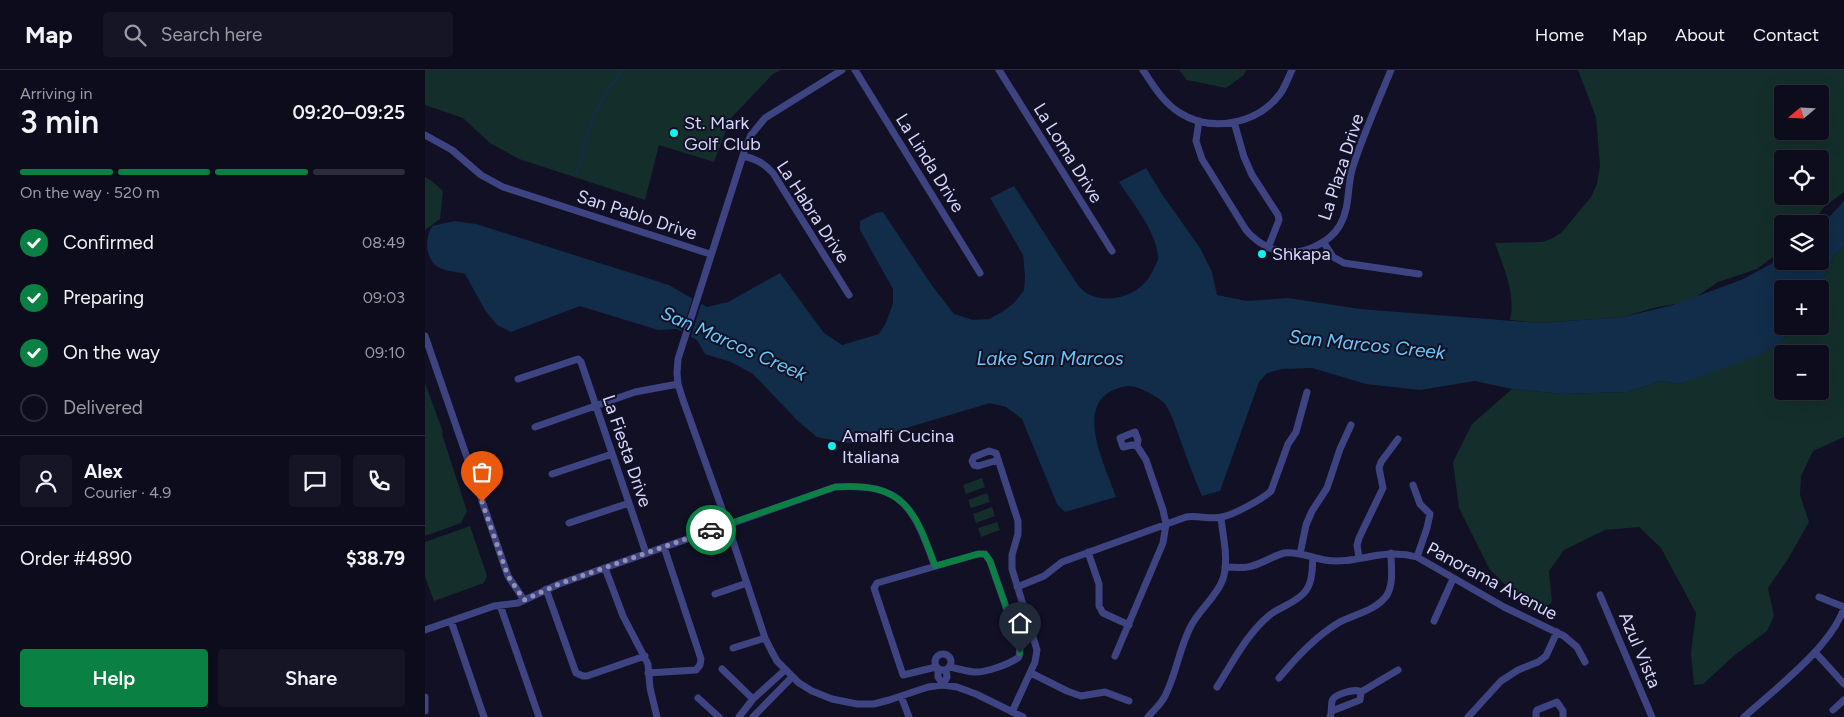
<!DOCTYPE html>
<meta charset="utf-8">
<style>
:root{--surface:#0d0c1c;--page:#161525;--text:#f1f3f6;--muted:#9a9ba3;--line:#2d2c3b;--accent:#0b8043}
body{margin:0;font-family:Figtree,sans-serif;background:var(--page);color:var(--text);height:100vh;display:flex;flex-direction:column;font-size:19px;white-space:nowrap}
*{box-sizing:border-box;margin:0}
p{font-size:16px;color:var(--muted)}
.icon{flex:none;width:28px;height:28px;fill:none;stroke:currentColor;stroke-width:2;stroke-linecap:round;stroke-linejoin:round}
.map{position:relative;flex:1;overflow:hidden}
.panel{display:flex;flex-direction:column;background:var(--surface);width:425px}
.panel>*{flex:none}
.needle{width:32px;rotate:251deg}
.buttons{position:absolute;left:1349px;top:15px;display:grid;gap:10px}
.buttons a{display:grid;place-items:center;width:55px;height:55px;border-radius:5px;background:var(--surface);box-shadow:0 5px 20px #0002,0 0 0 1px var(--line);font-size:25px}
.pin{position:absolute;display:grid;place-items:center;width:42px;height:42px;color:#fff;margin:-51px -21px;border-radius:50% 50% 50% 0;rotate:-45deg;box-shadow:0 0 5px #0007}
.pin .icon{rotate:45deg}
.courier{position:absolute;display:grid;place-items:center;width:50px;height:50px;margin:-25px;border:4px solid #0b8043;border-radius:50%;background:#fff;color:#222;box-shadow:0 1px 6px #0007}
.headline em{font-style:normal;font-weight:600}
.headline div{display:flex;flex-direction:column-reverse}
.headline{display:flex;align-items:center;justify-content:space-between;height:85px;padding:0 20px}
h1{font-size:32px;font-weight:600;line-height:38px}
.bar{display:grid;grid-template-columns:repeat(4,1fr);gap:8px 5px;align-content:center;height:60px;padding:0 20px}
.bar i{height:6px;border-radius:4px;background:var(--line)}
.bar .on{background:var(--accent)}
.bar p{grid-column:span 4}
.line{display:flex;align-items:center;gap:12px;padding:0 20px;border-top:1px solid var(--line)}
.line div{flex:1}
.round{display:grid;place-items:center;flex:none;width:52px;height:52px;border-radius:5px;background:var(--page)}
ol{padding:0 20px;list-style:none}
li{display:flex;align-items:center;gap:15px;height:55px}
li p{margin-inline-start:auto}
li .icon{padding:5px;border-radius:50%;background:var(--accent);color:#fff;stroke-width:4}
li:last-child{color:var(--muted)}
li i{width:28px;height:28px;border:2px solid var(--line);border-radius:50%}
.cta{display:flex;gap:10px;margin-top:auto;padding:10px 20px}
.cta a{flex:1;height:58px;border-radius:5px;background:var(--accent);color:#fff;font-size:20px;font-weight:600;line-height:58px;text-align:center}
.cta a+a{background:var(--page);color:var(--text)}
header{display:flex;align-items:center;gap:30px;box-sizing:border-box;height:70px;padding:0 25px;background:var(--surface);border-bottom:1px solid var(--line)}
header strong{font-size:24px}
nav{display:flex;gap:28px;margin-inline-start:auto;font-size:18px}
.search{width:350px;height:45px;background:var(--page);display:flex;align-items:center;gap:12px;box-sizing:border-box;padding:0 18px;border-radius:5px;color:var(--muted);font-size:19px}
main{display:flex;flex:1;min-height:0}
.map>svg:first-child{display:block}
</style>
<header>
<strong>Map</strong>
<div class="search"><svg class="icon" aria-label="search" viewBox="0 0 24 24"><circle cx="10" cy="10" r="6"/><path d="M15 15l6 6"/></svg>Search here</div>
<nav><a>Home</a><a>Map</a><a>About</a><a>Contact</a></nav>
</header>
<main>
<section class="panel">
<div class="headline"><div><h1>3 min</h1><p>Arriving in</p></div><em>09:20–09:25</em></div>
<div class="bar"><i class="on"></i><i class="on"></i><i class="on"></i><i></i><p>On the way · 520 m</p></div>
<ol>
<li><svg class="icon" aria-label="check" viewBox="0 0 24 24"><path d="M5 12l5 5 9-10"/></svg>Confirmed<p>08:49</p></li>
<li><svg class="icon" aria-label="check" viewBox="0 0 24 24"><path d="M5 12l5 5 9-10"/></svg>Preparing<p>09:03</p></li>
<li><svg class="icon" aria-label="check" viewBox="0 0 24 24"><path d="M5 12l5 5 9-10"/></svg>On the way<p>09:10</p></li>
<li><i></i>Delivered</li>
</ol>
<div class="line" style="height:90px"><a class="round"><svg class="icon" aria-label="person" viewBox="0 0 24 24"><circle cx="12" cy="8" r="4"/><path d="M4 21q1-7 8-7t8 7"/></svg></a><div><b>Alex</b><p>Courier · 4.9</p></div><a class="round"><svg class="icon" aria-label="chat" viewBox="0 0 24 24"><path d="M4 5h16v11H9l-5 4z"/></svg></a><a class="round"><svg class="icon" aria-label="phone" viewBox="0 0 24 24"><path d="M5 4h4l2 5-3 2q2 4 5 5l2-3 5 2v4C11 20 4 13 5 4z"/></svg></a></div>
<div class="line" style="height:65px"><div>Order #4890</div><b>$38.79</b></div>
<div class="cta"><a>Help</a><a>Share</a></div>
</section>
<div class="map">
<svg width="1419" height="647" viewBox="0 0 1419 647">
<rect width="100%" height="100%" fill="#111025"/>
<path fill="#142f2b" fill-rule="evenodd" d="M0,0H356L348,4L305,49L289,92L234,75L220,130L94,89L65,73L38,48L0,35Z
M754,0H821L819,5L801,18L762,10Z
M1153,0H1419V122L1399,137L1387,154H1358L1357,180L1332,199L1293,212L1268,229L1256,233L1232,237L1198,247L1115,253L1085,250C1091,223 1079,199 1070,173L1117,172L1126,169L1136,163L1166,127L1172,114L1175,96L1171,47ZM1358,24H1395V61H1358ZM1358,89H1395V126H1358Z
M0,107L8,112L18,121L15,149L0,160Z
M1419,176V367L1388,381L1376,406L1375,425L1384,452L1363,489L1343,518L1349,546L1342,561L1311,584L1278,614L1269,615L1266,583L1271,543L1236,478L1214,457L1180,460L1139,480L1124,501L1127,532L1119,539L1106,540L1065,500L1034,438L1028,392L1047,354L1087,319L1138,324L1203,322L1237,311L1254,314L1357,271L1368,256H1395V219H1393L1409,186ZM1358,284H1395V321H1358Z
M0,313L18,362L17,364L42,441L36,453L0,466Z
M557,408L560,417L541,424L538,415Z
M562,423L565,432L546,438L543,430Z
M567,437L570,446L551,453L548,444Z
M572,452L575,460L556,467L553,458Z
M45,456L62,506L59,513L9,531L0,507V472Z"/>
<path fill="#112d49" d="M721,98L737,124L775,178L787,202L792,225L822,231L863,228L935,239L1115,253L1198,247L1248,235L1316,210L1357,188L1358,191H1395V157L1419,131V176L1409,186L1393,219H1358V256H1368L1357,271L1338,284L1254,314L1237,311L1203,322L1138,324L1087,319L1050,311L995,320L941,314L887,298L857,299L842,303L834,312L795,421L777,426C769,408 762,388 755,369C751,358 747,344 740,334C734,327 712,315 703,316C643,325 679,392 691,427L640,442L632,434L597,349L581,337L565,333L428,374L392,367L373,351L328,304L306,292L280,284L272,270L252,259L233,260L155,236L86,262L72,255L60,240L40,204C32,202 17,201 10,195C0,184 0,169 7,156L30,151L51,154L244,215L282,237L303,232L355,203L399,263L417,275L454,264L461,253L468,233V219L435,160V151L451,143L458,142L508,217L529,244L548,250L564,249L577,242L589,233L599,220L600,206L598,185L565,128L589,116L652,214C655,217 659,222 663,224C687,236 719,223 728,200C730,196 734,191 733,186C730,159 708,134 694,112Z"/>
<path fill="#111025" d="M268,227L277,231L265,269L256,264Z"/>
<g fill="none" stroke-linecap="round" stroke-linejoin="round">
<path stroke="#112d49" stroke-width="2" d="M168,46L185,16L198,0
M151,104L168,49"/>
<path stroke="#3e4482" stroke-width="7" d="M417,0L340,48L326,65L321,76L253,289L252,303L253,314L258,330L300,447L340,568L346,580L352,591L374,613L387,621L407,629L432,634H449L464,630L503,617L518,615L532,617L551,624L598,647
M430,0L555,203
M574,0L687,181
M718,0C729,17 738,32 755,43C787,63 832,54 855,24C860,17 863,8 867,0
M774,51L771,71L777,89L821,160C839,181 864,188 889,177C900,172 909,166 915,155C925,138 922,118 927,100C937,67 953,32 966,0
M809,52L819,87L827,105L853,145L854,150L843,178
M0,65L27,80L56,105L78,117L285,184
M318,86C331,89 339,93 348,103L424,225
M899,173L908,187L919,193L994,204
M0,266L83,506L99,530
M93,309L153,289L156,292L221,483
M110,357L210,322L253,314
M573,390L553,396L549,395L547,391L549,387L564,381L571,383L593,451V464L587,485V499L612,580L610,592L587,642
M127,404L187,384
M988,415L995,434L1005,444L1002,458L992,487
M144,453L204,433
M663,482L674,514V536L678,543L704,555
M875,484L881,455L887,441L902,418L915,379L926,355
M934,488L932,475L934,468L958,418L954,398L956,392L973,369
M800,497C809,497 819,499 827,496C838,493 848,486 859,483C873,481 887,488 900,490C932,495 957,477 992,487L1079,537L1139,566L1152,577L1160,592
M180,498L198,546L223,594L225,618L232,647
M592,517L619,506L637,492L761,447C773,445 786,450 797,447C808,445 838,429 846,421L863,374L871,362L882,322
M121,519L151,603L158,606H162L220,586
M290,524L322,513
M1175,525L1227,647
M1394,527L1419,537
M75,535L114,647
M26,551L59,647
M1009,551L1028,509
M0,560L69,536L93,533L134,514L410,417C479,412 489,439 510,496
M308,578L340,568
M1390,582L1419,614
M510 592a8 8 0 1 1 16 0a8 8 0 1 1-16 0Z
M690,586L738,473L741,454L738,440L721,390L712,376L713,370L710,362L695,368L698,377L707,375L712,376
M511,597L478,605L449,518L452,513L553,484H560L565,491L595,577L594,587C585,594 560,603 549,602C541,601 533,599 525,597
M297,599L328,629
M513,599V607L518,615L522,607L521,600
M223,603L271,600L275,595L276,589L239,477
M606,603L642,621L656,626L680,622L704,631
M854,608C871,588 890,567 913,553C929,544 951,541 962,525C969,513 966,496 966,483
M792,617C808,592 822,563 846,544C856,537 871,532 879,523C888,513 887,499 888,487
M476,626L484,647
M0,627V641
M273,628L294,647
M1408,640L1419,630
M907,641L935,630L936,622
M314,647L328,629L360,600
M328,647L367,607
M723,647C729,640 736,634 740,626C752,603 754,577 767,554C776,538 792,526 798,509C804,490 798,467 796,448
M905,647C907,642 906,636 907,631C909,624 931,618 936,622L973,600
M1043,647L1076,611L1093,600L1113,592L1121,586L1132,562
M1111,647V642L1112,640L1132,632L1138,641V647
M1319,647C1350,619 1406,577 1419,538"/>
</g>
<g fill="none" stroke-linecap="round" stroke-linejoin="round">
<path stroke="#9291b1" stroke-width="5" stroke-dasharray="0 9" d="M57,432L83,506L99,530L134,514L286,460"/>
<path stroke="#0b8043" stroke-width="6" d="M286,460L410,417C478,412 490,439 510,496L553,484H560L565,491L595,577V583"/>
</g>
<g fill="#0df3ed" stroke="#111025" stroke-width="2">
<circle cx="249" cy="63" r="5"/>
<circle cx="837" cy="184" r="5"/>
<circle cx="407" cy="376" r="5"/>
</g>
<g text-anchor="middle" stroke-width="4" stroke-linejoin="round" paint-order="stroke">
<g font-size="18" fill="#d7d7fd" stroke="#111025" text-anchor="start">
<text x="259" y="59">St. Mark<tspan x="259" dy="21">Golf Club</tspan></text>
<text x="847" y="190">Shkapa</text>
<text x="417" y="372">Amalfi Cucina<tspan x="417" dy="21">Italiana</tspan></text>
</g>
<g font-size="18" fill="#d7d7fd" stroke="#111025">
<text transform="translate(643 83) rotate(58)" y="6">La Loma Drive</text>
<text transform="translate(505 93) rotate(58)" y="6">La Linda Drive</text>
<text transform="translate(916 97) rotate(-72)" y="6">La Plaza Drive</text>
<text transform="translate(388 142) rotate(57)" y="6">La Habra Drive</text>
<text transform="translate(212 145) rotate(18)" y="6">San Pablo Drive</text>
<text transform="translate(202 381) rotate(71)" y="6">La Fiesta Drive</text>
<text transform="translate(1067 511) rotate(28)" y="6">Panorama Avenue</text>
<text transform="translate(1215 580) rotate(67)" y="6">Azul Vista</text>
</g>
<g font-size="19" font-style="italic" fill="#6ac8f8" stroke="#111025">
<text transform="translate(309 273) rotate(24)" y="7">San Marcos Creek</text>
<text transform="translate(942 274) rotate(6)" y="7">San Marcos Creek</text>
<text x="625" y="295">Lake San Marcos</text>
</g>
</g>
</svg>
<div class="buttons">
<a><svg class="needle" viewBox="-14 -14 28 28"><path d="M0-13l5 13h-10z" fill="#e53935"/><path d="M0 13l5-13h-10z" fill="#9a9ba3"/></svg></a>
<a><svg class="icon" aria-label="locate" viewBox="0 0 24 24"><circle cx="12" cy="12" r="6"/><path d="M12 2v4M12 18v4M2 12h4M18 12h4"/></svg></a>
<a><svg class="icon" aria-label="layers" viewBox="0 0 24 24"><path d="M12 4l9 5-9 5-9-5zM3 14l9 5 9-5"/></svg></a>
<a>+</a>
<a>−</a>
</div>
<div class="pin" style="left:57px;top:432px;background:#ea580c"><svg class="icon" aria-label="bag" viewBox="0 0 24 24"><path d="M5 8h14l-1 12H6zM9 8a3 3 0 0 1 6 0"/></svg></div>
<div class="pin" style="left:595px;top:583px;background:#1f2937"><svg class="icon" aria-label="home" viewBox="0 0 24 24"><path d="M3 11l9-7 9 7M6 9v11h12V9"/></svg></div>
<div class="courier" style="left:286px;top:460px"><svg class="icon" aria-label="car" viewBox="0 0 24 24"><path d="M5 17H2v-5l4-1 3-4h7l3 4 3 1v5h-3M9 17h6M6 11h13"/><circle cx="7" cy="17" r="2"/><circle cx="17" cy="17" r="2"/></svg></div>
</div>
</main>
